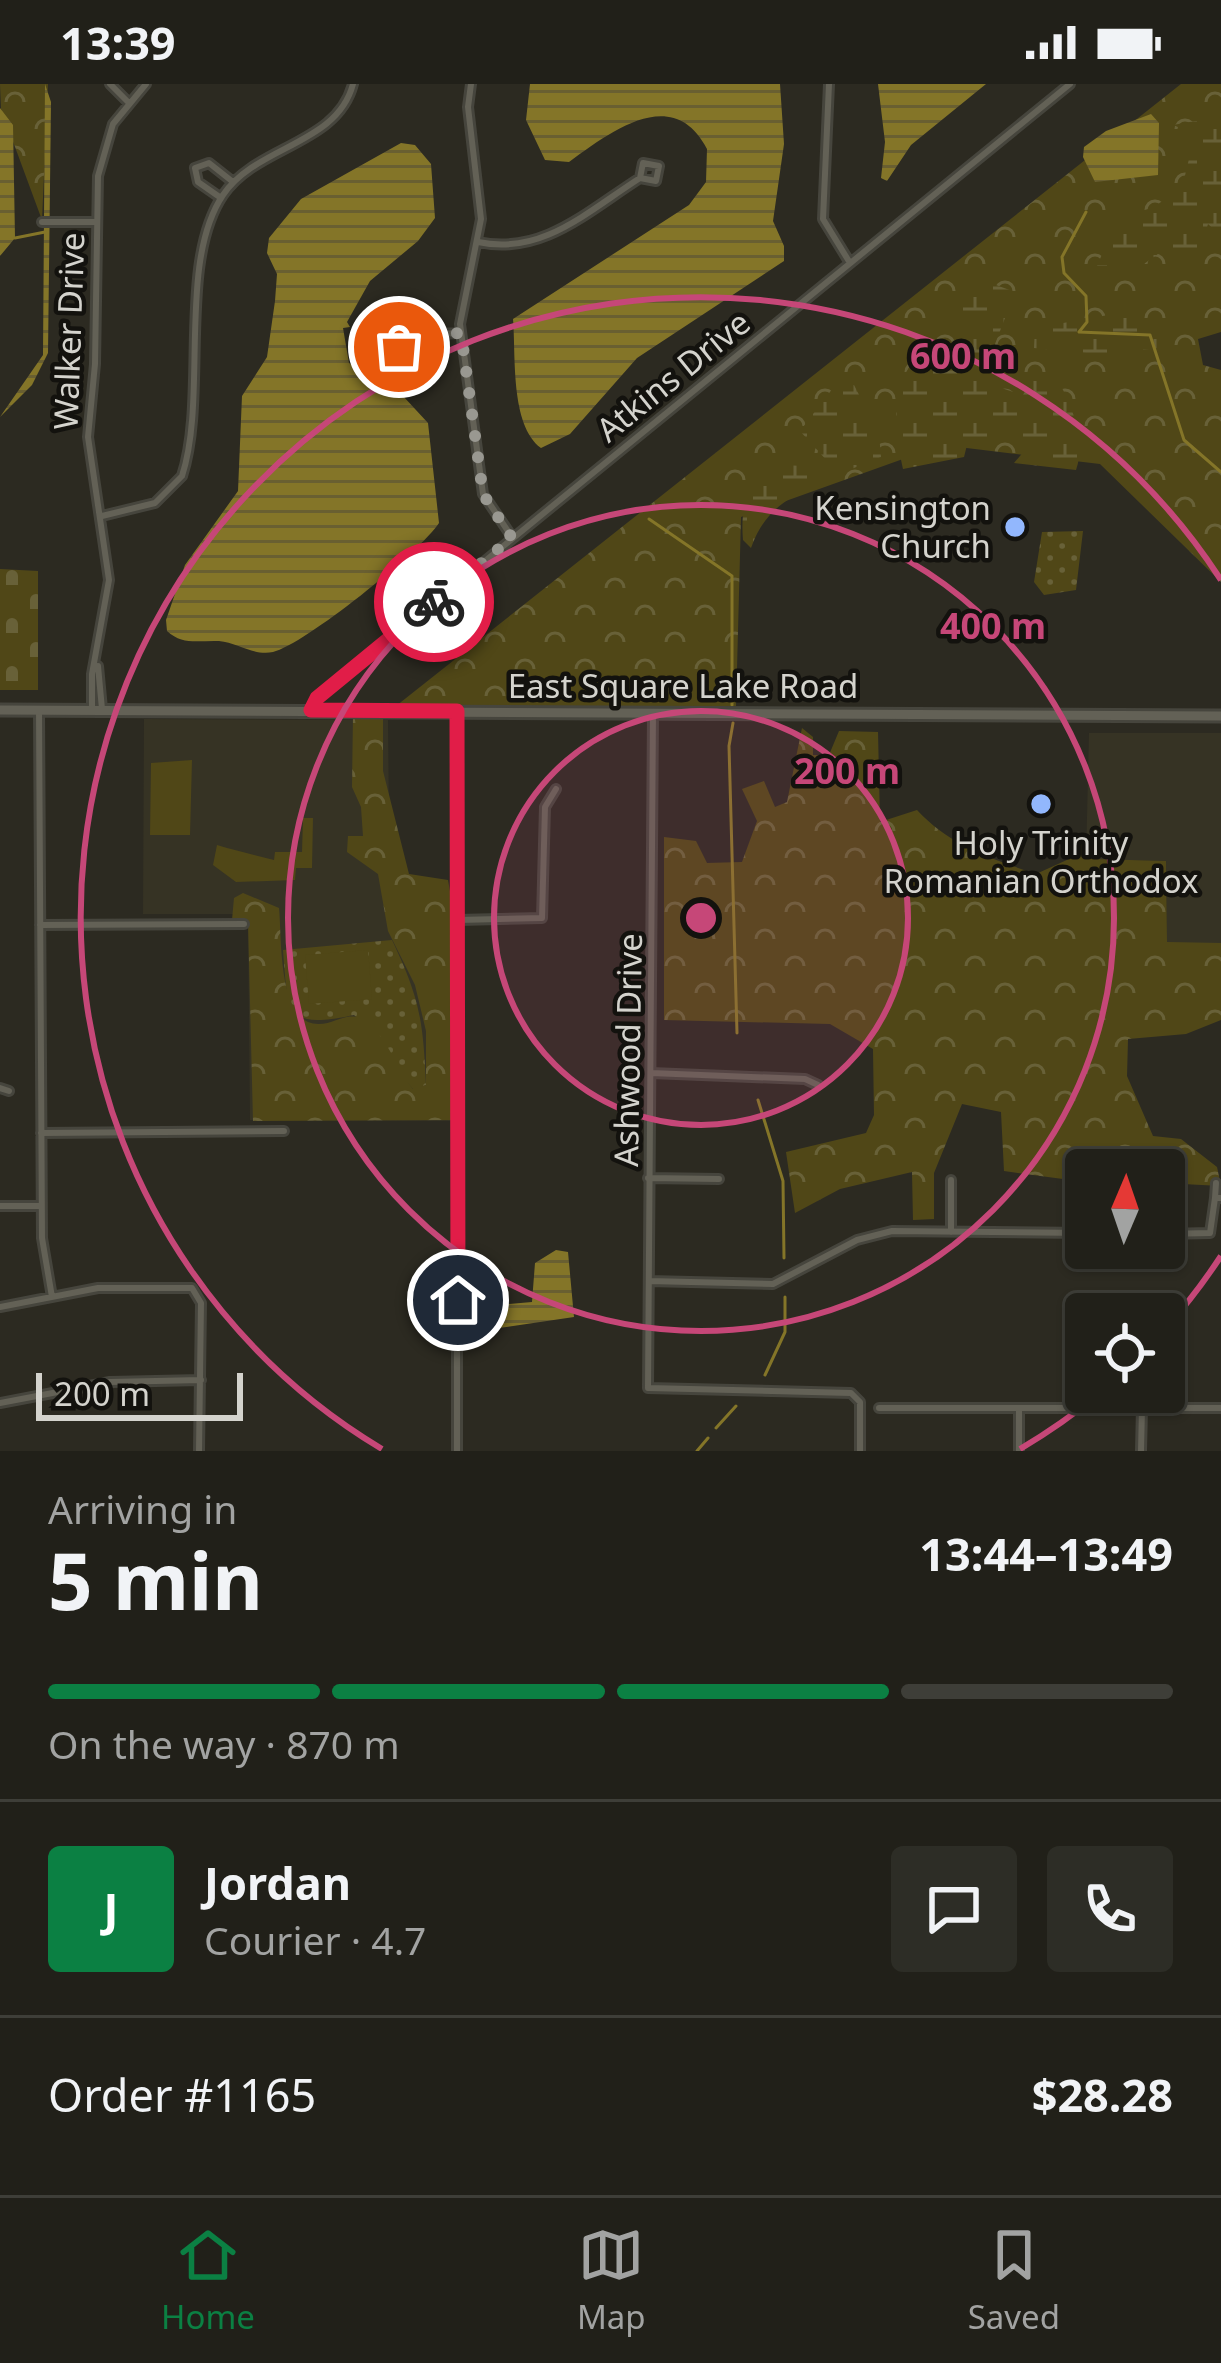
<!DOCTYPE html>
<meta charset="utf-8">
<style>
:root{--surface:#212019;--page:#2d2d26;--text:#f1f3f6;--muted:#a2a3a2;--line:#3e3e38;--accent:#0b8043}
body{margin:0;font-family:"Noto Sans",sans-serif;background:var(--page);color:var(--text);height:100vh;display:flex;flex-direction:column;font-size:45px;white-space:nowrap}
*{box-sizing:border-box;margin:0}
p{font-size:39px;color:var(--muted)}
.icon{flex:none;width:66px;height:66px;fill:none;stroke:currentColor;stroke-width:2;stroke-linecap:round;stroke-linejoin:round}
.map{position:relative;height:1367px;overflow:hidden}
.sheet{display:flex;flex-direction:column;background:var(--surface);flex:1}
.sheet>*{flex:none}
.needle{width:78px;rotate:2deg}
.buttons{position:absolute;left:1065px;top:1065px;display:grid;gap:24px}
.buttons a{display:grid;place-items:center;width:120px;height:120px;border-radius:12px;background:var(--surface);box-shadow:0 3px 9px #0004,0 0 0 3px var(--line);font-size:60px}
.scale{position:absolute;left:36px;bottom:30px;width:207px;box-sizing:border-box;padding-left:12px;border:6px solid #d4d3cd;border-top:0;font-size:33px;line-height:42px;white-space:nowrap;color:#d4d3cd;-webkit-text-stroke:9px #13120e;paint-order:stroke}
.pin{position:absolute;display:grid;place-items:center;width:102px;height:102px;color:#fff;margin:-51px;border:6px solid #fff;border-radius:50%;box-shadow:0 3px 12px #0007}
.courier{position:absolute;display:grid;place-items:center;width:120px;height:120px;margin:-60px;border:9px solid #e11d48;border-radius:50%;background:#fff;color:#222;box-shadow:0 3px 15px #0007}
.summary em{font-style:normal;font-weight:700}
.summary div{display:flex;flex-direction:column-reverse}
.summary{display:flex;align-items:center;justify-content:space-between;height:204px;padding:0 48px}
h1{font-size:78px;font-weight:700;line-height:90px}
.bar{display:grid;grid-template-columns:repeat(4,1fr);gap:18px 12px;align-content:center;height:144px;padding:0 48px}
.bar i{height:15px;border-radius:9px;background:var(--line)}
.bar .selected{background:var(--accent)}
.bar p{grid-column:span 4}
.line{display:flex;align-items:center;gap:30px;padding:0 48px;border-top:3px solid var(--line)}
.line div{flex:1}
.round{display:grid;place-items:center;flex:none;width:126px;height:126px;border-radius:12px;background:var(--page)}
.status{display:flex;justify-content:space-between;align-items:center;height:84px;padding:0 60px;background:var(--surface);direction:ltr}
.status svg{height:33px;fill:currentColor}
.tabs{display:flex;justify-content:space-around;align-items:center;height:168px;border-top:3px solid var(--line);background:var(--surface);font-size:33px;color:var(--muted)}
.tabs a{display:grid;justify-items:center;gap:6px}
.tabs .selected{color:var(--accent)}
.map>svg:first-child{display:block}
</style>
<div class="status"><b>13:39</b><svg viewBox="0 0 49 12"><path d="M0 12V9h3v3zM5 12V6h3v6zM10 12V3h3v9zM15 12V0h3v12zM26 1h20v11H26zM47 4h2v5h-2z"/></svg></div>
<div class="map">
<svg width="1221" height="1367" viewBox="0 0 1221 1367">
<defs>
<pattern id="grass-dots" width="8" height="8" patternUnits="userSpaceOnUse" patternTransform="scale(3)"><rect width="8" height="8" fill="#504717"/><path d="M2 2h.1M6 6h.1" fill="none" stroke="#686138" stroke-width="1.8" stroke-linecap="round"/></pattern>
<pattern id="forest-crowns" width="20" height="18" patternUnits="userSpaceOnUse" patternTransform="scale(3)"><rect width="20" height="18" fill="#504717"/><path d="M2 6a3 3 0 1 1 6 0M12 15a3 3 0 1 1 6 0" fill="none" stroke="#686138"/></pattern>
<pattern id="wetland-marsh" width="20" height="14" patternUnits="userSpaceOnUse" patternTransform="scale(3)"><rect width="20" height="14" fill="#504717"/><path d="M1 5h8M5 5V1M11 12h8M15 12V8" fill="none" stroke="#686138"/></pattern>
<pattern id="cemetery-stones" width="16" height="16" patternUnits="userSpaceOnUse" patternTransform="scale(3)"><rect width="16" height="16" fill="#504717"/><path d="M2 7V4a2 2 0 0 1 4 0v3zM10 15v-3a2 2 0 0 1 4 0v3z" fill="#686138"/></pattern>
<pattern id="water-rules" width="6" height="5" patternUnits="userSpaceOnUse" patternTransform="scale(3)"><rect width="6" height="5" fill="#847528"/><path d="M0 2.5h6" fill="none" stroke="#695f31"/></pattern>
</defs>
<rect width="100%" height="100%" fill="#2c2a21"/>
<path fill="#363324" d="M144,635L388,636L390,830H454L455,1037L250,1036L248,830H143Z
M1089,649H1221V859H1167L1166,777L1086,775Z"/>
<path fill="url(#grass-dots)" d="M1083,447L1076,506L1044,511L1034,498L1042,448Z
M392,856C420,915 423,936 426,1001L414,1006C389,978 384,957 354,931C285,946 288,929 283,866Z"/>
<path fill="url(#forest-crowns)" d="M0,0H48L42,136L1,25Z
M1181,0H1221V248L1198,255L1203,281L1221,286V498L1100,380L942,361L741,433L736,622H396Z
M353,631L383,632V687L409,790L448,796L454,830V1036L253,1037L248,838L232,836L234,814L243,809L279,824C282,853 277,941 319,940C335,940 348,926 364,936C387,950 396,985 413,1005L426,1001V947L415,901L388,847L378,790L347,768L348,752H363L361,723L352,703Z
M802,644L813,653V671H829L839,647L878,648L880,738L917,726C949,761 992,775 1036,790L1069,775L1080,752L1093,775L1166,777L1167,858L1221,859V936L1186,950L1128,955L1127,992L1153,1052L1181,1055L1217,1083L1221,1102L1164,1099V1086H1086V1138H1065L1063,1095L1004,1087L1001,1028L962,1020L934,1089V1135L913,1136L912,1088L840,1105L795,1129L786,1068L866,1049L874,1031L873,965L830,940L664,936V753L696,757L707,779L742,778L757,737L742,705L764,697L775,723L787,718Z"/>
<path fill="url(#wetland-marsh)" d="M1195,37L1221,38V152L1208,140L1200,166L1165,165L1141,182H1097L1118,133L1152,124L1182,104L1195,50L1173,41Z
M985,197L1015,208L985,286L992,301L1023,311L1032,294L1056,292C1071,321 1087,354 1076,386L1014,379L1025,366L1021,342L1012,356L969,353L964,373L903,385C895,348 887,288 928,267C939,262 955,261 967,258L959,236L945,224L966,205Z
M1114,230L1168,245L1170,263L1097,270L1034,264L1035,244Z
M854,301L879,350L881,373L839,390L800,347L833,304Z
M779,381L805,382L817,400C784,416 764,428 751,464L743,456C740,419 748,401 779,381Z"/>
<path fill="url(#cemetery-stones)" d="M0,485L38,487V606H0Z"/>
<path fill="#504717" d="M192,676L190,751H150L151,679Z
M303,734H313L312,784H296L295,796L236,798L213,781L217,761C237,767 255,771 274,776L275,768H302Z
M368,866L372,915L309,920L305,871Z"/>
<path fill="url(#water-rules)" d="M45,0L51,18L48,269L32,301L0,333L43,271Z
M530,0H780L784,60L773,137L784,162V177L637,274L570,350L541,364C510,341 516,271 513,235L689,121L706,98L707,65C673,0 612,47 569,78L545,76L526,36Z
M878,0H986L911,61L887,97L881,94L885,58Z
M0,24L13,41L15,154L0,172Z
M1151,30L1159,39L1158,91L1095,98L1083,73L1084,63L1106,47Z
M401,59L415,61L431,80L435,134L418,157L370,197L347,238L350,243L343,244L349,279L403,312L428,339L439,439C421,467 304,561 273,568C254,572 238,559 219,557C200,556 183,562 167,547L166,536L185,481L238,407L242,312L267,273L275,217L277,190L267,169L269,154L301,115Z
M556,1166L568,1168L574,1233L499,1244L494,1230L509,1220L532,1218L535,1179Z"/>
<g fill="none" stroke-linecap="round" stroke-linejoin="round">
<path stroke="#847528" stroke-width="3" d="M1086,128L1062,173L1064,189L1086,212L1087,238L1079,248L1150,251L1184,356L1221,388
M15,154L45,148
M649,435L732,492V621
M733,639L729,662L737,949
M758,1016L783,1097L784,1174
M765,1291L785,1248V1213
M716,1344L736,1322
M697,1367L708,1354"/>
<g stroke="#46453d" stroke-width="12">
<path id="minor" d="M110,0L128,18
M471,0L468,23L481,135L460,240L483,410L512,453
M829,0L823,135L850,179
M221,114L198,98L195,84L209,79L233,98
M42,138H97
M478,158C542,172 588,127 640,94L656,97L659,82L643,79L640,94
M391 252a11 11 0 1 1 22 0a11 11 0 1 1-22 0Z
M413,251L461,249
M102,432L155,419L182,392C208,313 177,179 223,111C257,61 337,61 353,0
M98,582L102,625
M92,625V590L109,496L88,353L95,280L98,92L113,40L146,0
M39,626L42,1154L52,1213
M311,626L317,614L1070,0
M653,629L648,1304L851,1309L860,1318V1367
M458,836L542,834L545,723L556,705
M40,841L244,840
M651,989L805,995L818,1001
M0,1004L9,1007
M41,1049L284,1047
M648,1094L719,1095
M951,1096V1148
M1215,1114L1216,1099
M0,1122H41
M1164,1150L1210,1149L1215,1114H1221
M649,1197L773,1200L857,1156L892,1147L1086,1149
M0,1223L98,1204H192L201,1219L199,1367
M0,1319L110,1298L201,1296
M879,1324H1221
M457,1367V627
M1019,1367V1325
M1141,1367L1142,1324"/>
</g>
<g stroke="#46453d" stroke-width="15">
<path id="secondary" d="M0,626L1221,632"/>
</g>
<use href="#minor" stroke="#636156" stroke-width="6"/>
<use href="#secondary" stroke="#636156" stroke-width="9"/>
</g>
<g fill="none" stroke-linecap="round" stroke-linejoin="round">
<path stroke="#999891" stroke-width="12" stroke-dasharray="0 21.6" d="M399,263L411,259L413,251L461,249L483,410L512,454L434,518"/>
<path stroke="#e11d48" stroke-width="15" d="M434,518L317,614L311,626L457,627L458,1216"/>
</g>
<circle cx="701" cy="834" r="207" fill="#c64778" fill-opacity=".12"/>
<g fill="none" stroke="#c64778" stroke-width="6">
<circle cx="701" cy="834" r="207"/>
<circle cx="701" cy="834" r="413"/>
<path d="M1221 1172A620 620 0 0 1 1165 1245M1100 1309A620 620 0 0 1 1020 1365M382 1365A620 620 0 1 1 1221 496"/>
</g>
<g fill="#92b7fd" stroke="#13120e" stroke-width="4.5">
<circle cx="1015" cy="443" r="12"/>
<circle cx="1041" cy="720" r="12"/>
</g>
<g text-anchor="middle" stroke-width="9" stroke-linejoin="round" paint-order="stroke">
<g font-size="33" fill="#d4d3cd" stroke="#13120e">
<text transform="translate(69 247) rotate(-88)" y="12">Walker Drive</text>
<text transform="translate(673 292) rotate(-39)" y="12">Atkins Drive</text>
<text x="683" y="614">East Square Lake Road</text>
<text transform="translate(628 966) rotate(-89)" y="12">Ashwood Drive</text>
</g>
<g font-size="33" fill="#d4d3cd" stroke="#13120e" text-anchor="end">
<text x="991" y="436">Kensington<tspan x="991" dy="38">Church</tspan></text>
<text x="1041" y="771" text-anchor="middle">Holy Trinity<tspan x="1041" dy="38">Romanian Orthodox</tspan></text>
</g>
</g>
<circle cx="701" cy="834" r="18" fill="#c64778" stroke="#13120e" stroke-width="6"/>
<g font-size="36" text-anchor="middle" font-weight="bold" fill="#c64778" stroke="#13120e" stroke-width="9" stroke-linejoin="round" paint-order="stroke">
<text x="963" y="285">600 m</text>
<text x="993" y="555">400 m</text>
<text x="847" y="700">200 m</text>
</g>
</svg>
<div class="buttons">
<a><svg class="needle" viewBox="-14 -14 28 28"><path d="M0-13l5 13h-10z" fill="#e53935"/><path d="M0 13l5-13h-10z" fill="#a2a3a2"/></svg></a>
<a><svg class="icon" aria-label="locate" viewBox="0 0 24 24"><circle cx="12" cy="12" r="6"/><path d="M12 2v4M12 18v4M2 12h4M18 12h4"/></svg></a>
</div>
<div class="scale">200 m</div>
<div class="pin" style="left:399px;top:263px;background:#ea580c"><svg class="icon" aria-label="bag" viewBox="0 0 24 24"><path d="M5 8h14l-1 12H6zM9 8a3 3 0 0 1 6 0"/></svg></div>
<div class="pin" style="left:458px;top:1216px;background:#1f2937"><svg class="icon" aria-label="home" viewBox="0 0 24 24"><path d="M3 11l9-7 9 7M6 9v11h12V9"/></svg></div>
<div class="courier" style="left:434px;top:518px"><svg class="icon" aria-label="bike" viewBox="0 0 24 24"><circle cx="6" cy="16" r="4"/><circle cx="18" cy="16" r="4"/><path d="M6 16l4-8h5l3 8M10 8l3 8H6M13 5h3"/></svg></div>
</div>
<section class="sheet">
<div class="summary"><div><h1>5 min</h1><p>Arriving in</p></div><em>13:44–13:49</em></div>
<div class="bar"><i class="selected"></i><i class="selected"></i><i class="selected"></i><i></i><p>On the way · 870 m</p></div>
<div class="line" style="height:216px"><b class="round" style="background:var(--accent);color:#fff">J</b><div><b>Jordan</b><p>Courier · 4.7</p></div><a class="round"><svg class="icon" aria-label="chat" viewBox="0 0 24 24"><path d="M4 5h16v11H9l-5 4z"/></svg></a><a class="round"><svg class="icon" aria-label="phone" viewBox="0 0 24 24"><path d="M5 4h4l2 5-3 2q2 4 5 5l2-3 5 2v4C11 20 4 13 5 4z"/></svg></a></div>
<div class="line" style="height:156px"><div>Order #1165</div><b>$28.28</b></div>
</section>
<nav class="tabs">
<a class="selected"><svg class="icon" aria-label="home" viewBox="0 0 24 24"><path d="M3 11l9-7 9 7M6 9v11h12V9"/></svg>Home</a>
<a><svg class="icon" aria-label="map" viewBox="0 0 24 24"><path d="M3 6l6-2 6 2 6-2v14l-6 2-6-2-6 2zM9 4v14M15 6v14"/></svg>Map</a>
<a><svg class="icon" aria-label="saved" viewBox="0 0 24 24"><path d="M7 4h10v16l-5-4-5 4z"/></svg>Saved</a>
</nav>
